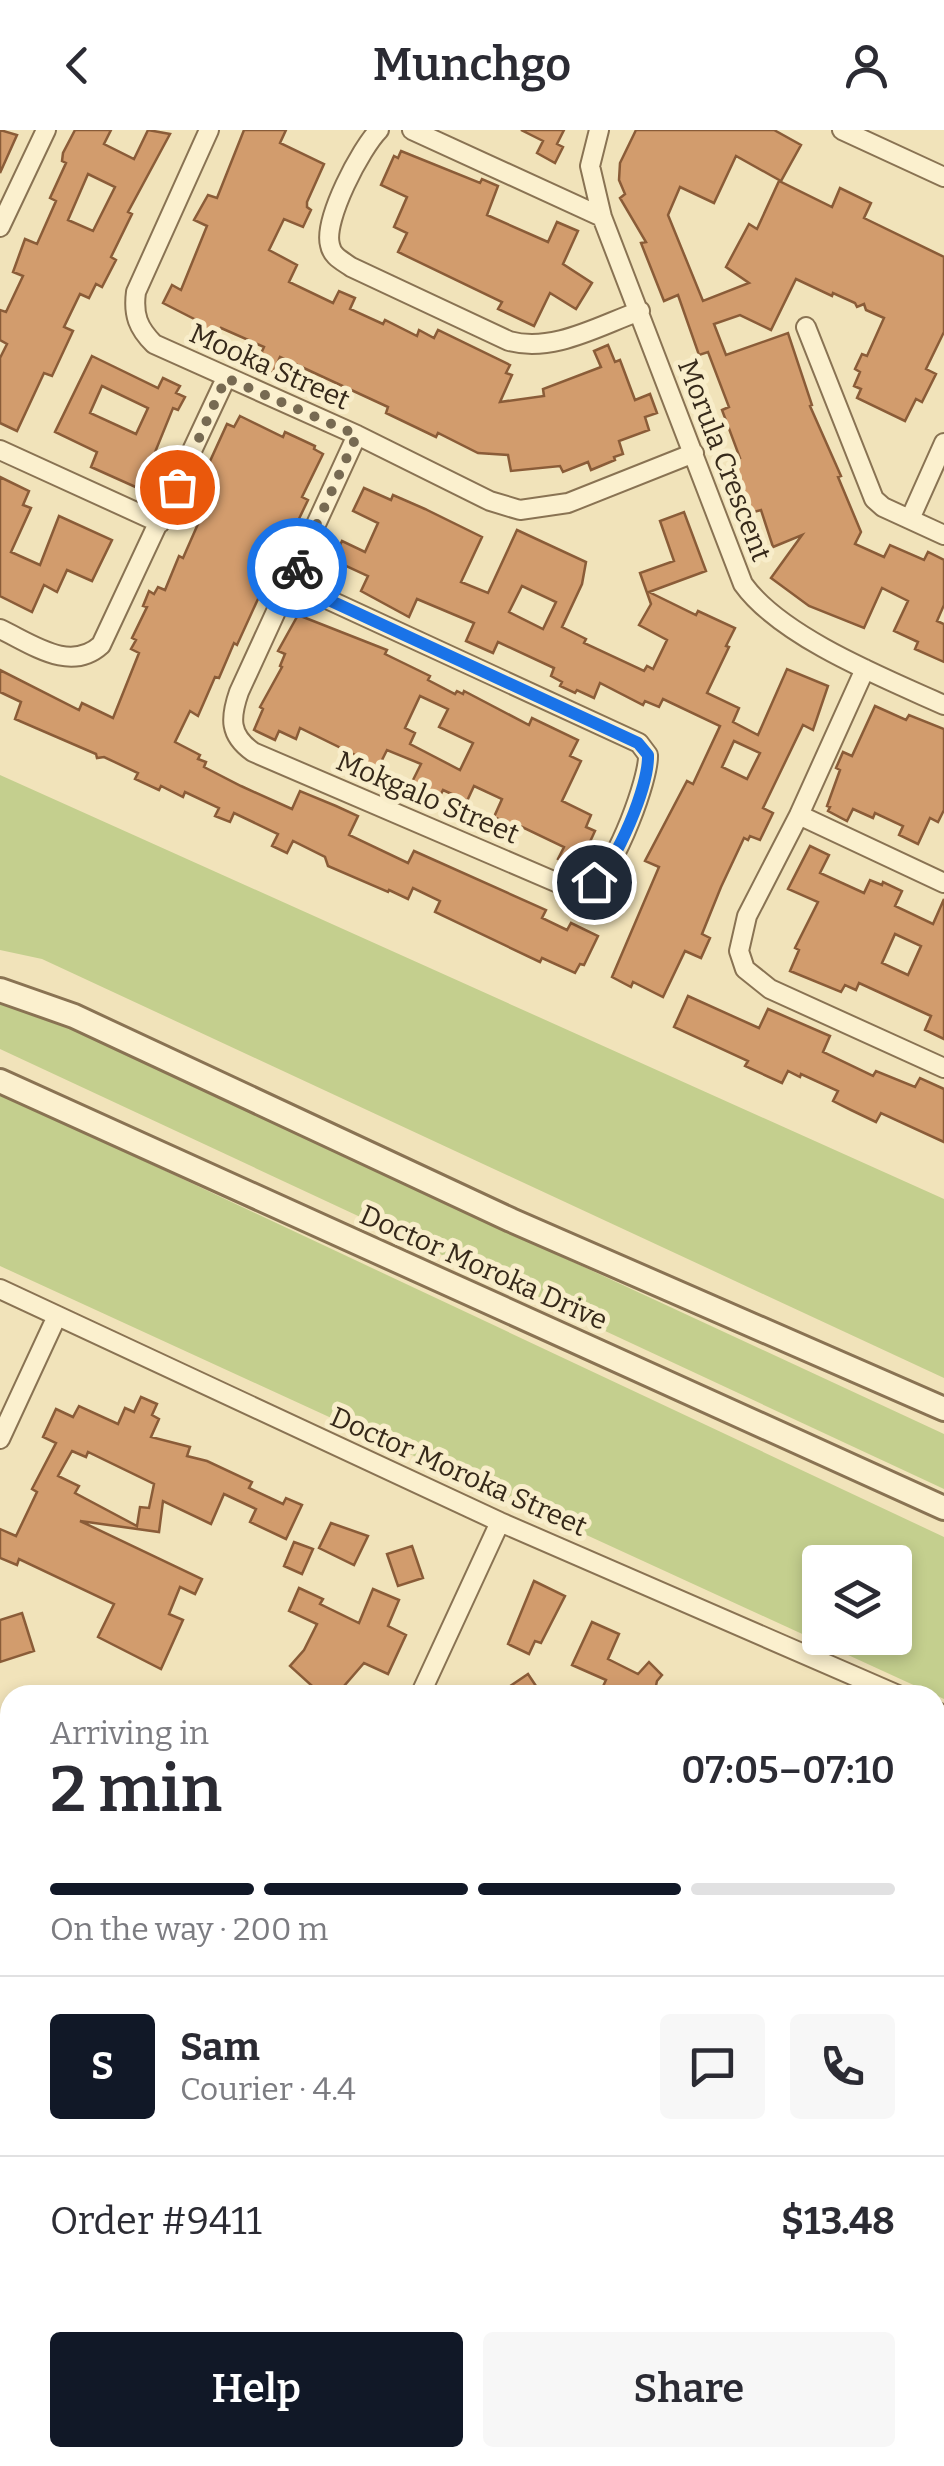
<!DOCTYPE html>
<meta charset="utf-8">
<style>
:root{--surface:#fff;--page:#f7f7f7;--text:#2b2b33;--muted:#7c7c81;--line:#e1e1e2;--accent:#111827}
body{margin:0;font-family:Bitter,serif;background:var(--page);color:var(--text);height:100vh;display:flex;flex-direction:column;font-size:38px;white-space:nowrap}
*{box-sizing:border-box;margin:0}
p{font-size:32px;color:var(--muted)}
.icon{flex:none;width:55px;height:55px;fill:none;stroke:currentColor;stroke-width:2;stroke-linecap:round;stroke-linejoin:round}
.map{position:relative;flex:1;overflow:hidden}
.side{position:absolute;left:0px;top:1555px;width:945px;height:782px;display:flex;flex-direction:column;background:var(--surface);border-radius:30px 30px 0 0;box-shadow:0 5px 15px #0003}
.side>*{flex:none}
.fabs{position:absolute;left:802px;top:1415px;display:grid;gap:20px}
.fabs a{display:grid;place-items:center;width:110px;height:110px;border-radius:10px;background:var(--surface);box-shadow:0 5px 15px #0003;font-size:50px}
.pin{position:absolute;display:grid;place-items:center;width:85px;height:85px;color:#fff;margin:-42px;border:5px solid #fff;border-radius:50%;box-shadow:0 2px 10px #0007}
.courier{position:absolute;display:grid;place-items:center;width:100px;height:100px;margin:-50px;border:8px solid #1a73e8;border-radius:50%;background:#fff;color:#222;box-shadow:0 2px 12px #0007}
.head em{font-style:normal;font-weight:600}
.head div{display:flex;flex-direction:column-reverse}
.head{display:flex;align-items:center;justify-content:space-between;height:170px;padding:0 50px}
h1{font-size:65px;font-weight:600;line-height:75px}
.bar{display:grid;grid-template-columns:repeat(4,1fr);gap:15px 10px;align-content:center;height:120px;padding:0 50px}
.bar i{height:12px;border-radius:8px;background:var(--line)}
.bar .selected{background:var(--accent)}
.bar p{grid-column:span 4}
.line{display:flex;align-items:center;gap:25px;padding:0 50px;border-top:2px solid var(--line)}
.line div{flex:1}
.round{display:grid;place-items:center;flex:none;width:105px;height:105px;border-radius:10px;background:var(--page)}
.action{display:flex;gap:20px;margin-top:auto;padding:20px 50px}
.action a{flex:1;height:115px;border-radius:10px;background:var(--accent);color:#fff;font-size:40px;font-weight:600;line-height:115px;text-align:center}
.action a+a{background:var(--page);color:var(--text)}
header{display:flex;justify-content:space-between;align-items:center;height:130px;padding:0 50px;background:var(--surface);font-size:45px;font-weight:600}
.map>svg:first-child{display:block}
</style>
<header><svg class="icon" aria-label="back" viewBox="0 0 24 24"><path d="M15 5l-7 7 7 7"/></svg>Munchgo<svg class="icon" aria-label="person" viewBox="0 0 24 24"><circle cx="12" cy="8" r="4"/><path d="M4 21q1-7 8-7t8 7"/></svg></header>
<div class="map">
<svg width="944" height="2336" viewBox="0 0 944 2336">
<rect width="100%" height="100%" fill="#f1e3ba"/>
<path fill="#c4cf8e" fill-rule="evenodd" d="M0,645L944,1069V1248L42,829L0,820Z
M0,871L19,875L944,1304V1359L0,919Z
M0,963L944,1407V1569L0,1136ZM895,1432V1508H820V1432Z"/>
<path fill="#d29c6d" stroke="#8a5c38" stroke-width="2.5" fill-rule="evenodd" d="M0,0L17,5L0,43Z
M75,0H111L104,14L134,29L148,0L170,4L128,82L132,84L111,127L116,130L102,157L96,154L89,168L80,164L64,197L73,201L52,246L44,243L17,301L0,293V228L7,214L0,210V180L6,182L23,146L13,142L25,109L37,114L56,71L50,68L66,33L62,31L63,23ZM88,44L115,57L93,101L68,90Z
M244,0H286L280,13L324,34L307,72V77L311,80L303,97L284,89L269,120L297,135L289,152L333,173L339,161L355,168L350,179L383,194L385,190L417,206L419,200L434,208L438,200L510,235L506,243L512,245L500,272L544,266L543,259L601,237L594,221L608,215L615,232L620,230L635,270L650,264L657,283L645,287L649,300L619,311L623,324L614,327L615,330L591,340L588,332L563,342L560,336L511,341L508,325L478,323L438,303L436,307L386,283L388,277L280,227L273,243L256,235L264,217L221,198L217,206L200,197L202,193L163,173L172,155L181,160L207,96L194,90L208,65L217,68Z
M521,0H564L557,14L563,17L555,33L537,23L543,11Z
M636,0H774L801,15L781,51L736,26L714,73L680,57L668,85L703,171L749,153L726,137L749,94L757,99L779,51L832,77L840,58L871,73L864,88L944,127V202L926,239L936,244L922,272L916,269L905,291L857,268L861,259L854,256L860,242L855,239L862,224L867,226L884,188L866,180L864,174L857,177L855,173L833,163L832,166L796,149L771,200L740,185L714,194L726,225L788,203L812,275L810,276L841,346L838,347L861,402L855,414L884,427L890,415L924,430L928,422L944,430V475L937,491L944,494V532L915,519L918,512L894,501L908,471L882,458L864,498L809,476L771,448L802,405L773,417L761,380L750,383L733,331L740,328L722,280L729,277L708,222L699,225L678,165L664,171L641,113L646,112L620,68L625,64L619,50L620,33Z
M401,21L480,53L482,49L498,56L487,85L548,112L557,92L578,101L563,134L592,153L576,179L550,163L534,196L498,179L502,172L398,122L407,103L394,97L407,67L381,55L394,26L398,28Z
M92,226L158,258L163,248L180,256L176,263L185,267L178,280L173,278L140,359L91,337L97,322L55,302ZM102,256L148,278L136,304L90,283Z
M240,286L283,307L285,302L315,316L314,319L323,324L302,367L308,370L286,416L283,414L237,515L234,513L219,548L215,547L198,586L190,581L175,612L200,625L198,629L206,632L204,637L241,656L292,679L300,661L336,676L358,686L349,705L408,733L414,721L546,780L542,788L567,800L571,793L598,806L584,835L580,834L575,843L542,828L540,832L435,782L440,771L413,758L408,769L389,760L388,762L328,736L325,727L293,711L287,723L272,716L278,704L234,683L230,692L215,686L219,678L185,662L183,667L161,656L159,660L135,649L138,643L104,627L97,628L96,624L15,589L21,572L0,562V540L79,580L82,573L113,588L139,523L131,519L136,510L132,508L147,477L143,476L149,461L154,464L158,457L165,460L179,426L183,428L205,378L195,374L199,366L195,364L227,294L234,297Z
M0,347L29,361L23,375L31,378L11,422L40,435L59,386L112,410L92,451L67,440L57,462L44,455L32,482L0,466Z
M364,358L391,370L393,365L425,379L482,407L461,452L488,463L517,400L586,432L582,454L562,497L586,509L584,513L644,541L647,536L653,539L667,510L639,495L651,474L640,443L674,431L660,391L684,382L706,441L649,462L696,485L698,481L735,498L726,516L729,517L707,563L739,578L733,592L758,605L787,539L828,556L813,600L803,595L763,678L773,683L760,710L750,706L748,710L744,708L721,757L702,804L710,808L701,828L685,821L663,867L633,852L631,857L612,847L659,737L645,731L687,651L693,654L720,596L663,569L659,577L645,571L643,575L600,553L594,568L577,560L575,563L560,556L562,552L551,546L554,538L498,512L493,523L466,511L474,493L417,469L409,487L361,461L368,446L333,430L342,411L365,422L378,393L353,381ZM522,456L556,472L543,499L509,482ZM734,611L760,623L747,649L722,637Z
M298,485L387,520L385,524L430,546L428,550L455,564L457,561L463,564L464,561L529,595L532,588L578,610L570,626L581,631L562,671L591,685L586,697L595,701L582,729L578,727L573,736L558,729L564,717L518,695L517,698L494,687L502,669L474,656L467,671L443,660L437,672L414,661L417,654L412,652L421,634L387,620L377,640L358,631L359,627L300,598L296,609L279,601L275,610L254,600L263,579L260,577L282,537L280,536L285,524L278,521ZM420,566L448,579L439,597L473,613L460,640L410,614L415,603L405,598Z
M875,576L906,590L909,585L944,599V680L938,692L930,688L918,714L899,705L903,696L875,683L873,688L853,679L847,691L828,681L830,677L827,676L840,640L836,638L843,622L852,626Z
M810,716L829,725L820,743L864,763L870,750L882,755L883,752L902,761L895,776L933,794L944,769V909L925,900L931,886L859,853L856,860L845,855L841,862L790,841L799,820L795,818L818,772L788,759ZM895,804L921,816L908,845L882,833Z
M688,866L759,898L768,879L830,906L823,922L873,946L876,941L915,957L920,948L944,959V1012L881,983L876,992L851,980L833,971L838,961L801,944L800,947L788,941L782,953L745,936L748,931L674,897Z
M141,1267L157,1274L152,1285L159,1289L151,1307L190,1317L187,1326L207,1331L252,1352L249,1358L283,1374L286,1368L302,1375L286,1409L250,1392L256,1379L224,1364L211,1394L163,1371L159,1402L80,1391L202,1449L195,1464L180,1457L169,1484L183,1490L161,1539L98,1507L114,1474L19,1429L17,1435L0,1428V1399L16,1406L37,1362L32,1359L56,1313L43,1307L56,1279L73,1287L79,1276L118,1294L125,1278L134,1282ZM72,1321L86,1327L88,1322L154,1354L149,1378L140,1377L137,1396L75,1363L79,1356L58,1346Z
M331,1393L368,1406L354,1435L319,1418Z
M294,1412L313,1419L302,1444L284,1436Z
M412,1416L423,1448L398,1456L387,1424Z
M534,1451L565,1466L541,1513L535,1511L529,1524L508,1514Z
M299,1458L323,1469L320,1474L359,1493L373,1459L399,1470L388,1496L406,1505L388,1544L364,1533L345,1555L356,1565H322L290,1536L304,1520L317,1494L289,1481Z
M22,1483L34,1521L0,1532V1490Z
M592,1492L619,1504L608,1529L638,1544L649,1532L662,1545L657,1551L654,1565H599L606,1550L572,1535Z
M528,1544L542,1565H497Z"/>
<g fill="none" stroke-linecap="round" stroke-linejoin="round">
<g stroke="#897353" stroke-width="22">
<path id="minor" d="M209,0L136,162C133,185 138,198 154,214L357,305L490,371L520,380L568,373L694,323
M379,0C361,18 323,90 330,115C332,126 341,130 351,137L509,211C553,223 598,196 640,181
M412,0L602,87
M599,0L590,36L602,87L743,454C781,507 884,548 944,575
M842,0L944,47
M0,97L46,0
M806,197L874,369L883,377L944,405
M0,320L160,393
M910,389L944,313
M290,452L639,613L648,625C649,649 616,736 596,750C586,756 576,757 565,756L253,622C229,605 230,588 239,562L357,305
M0,499C32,514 70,543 101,515L226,248
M865,539L799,685L747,786L739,821L745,839L770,859L944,938
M799,685L944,753
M0,1159L500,1392L898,1565
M0,1309L57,1186
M420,1565L500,1392
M935,1581L944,1585
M935,1618L944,1598
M0,1942L10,1946
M868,2328L888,2336
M65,2336L69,2328
M606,2336L610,2328"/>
</g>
<g stroke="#897353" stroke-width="28">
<path id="tertiary" d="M0,860L74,886L511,1090L944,1279
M0,951L944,1378"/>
</g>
<use href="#minor" stroke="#fbf0ce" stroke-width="18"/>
<use href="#tertiary" stroke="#fbf0ce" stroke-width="22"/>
</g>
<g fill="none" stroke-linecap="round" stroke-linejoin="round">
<path stroke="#776a52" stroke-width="10" stroke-dasharray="0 18" d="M177,357L226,248L357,305L297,438"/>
<path stroke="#1a73e8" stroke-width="12" d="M297,438L290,452L638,613L648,625C649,656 617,732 594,752"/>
</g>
<g text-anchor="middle" stroke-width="10" stroke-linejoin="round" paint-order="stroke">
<g font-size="28" fill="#36291a" stroke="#f8edca">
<text transform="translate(270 236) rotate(24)" y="10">Mooka Street</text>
<text transform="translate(725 330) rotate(69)" y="10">Morula Crescent</text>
<text transform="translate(428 667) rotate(23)" y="10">Mokgalo Street</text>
<text transform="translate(484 1137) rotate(24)" y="10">Doctor Moroka Drive</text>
<text transform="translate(459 1341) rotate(24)" y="10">Doctor Moroka Street</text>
</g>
</g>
</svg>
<div class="fabs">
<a><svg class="icon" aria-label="layers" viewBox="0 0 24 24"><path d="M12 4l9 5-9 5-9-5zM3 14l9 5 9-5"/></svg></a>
</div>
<div class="pin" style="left:177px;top:357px;background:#ea580c"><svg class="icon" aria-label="bag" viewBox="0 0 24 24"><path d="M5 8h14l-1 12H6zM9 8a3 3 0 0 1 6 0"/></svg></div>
<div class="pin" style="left:594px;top:752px;background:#1f2937"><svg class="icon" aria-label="home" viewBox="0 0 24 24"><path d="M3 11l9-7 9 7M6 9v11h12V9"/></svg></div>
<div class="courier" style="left:297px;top:438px"><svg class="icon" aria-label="bike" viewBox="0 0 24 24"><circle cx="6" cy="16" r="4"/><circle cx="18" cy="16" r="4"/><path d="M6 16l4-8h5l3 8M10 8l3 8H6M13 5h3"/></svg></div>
<section class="side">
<div class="head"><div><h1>2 min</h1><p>Arriving in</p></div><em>07:05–07:10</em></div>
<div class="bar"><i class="selected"></i><i class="selected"></i><i class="selected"></i><i></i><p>On the way · 200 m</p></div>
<div class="line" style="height:180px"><b class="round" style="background:var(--accent);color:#fff">S</b><div><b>Sam</b><p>Courier · 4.4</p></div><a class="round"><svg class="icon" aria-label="chat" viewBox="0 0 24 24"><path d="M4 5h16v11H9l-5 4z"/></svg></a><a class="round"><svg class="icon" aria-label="phone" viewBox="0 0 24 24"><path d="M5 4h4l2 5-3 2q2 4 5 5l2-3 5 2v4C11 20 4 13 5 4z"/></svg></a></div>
<div class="line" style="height:130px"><div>Order #9411</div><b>$13.48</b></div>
<div class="action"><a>Help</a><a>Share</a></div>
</section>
</div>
